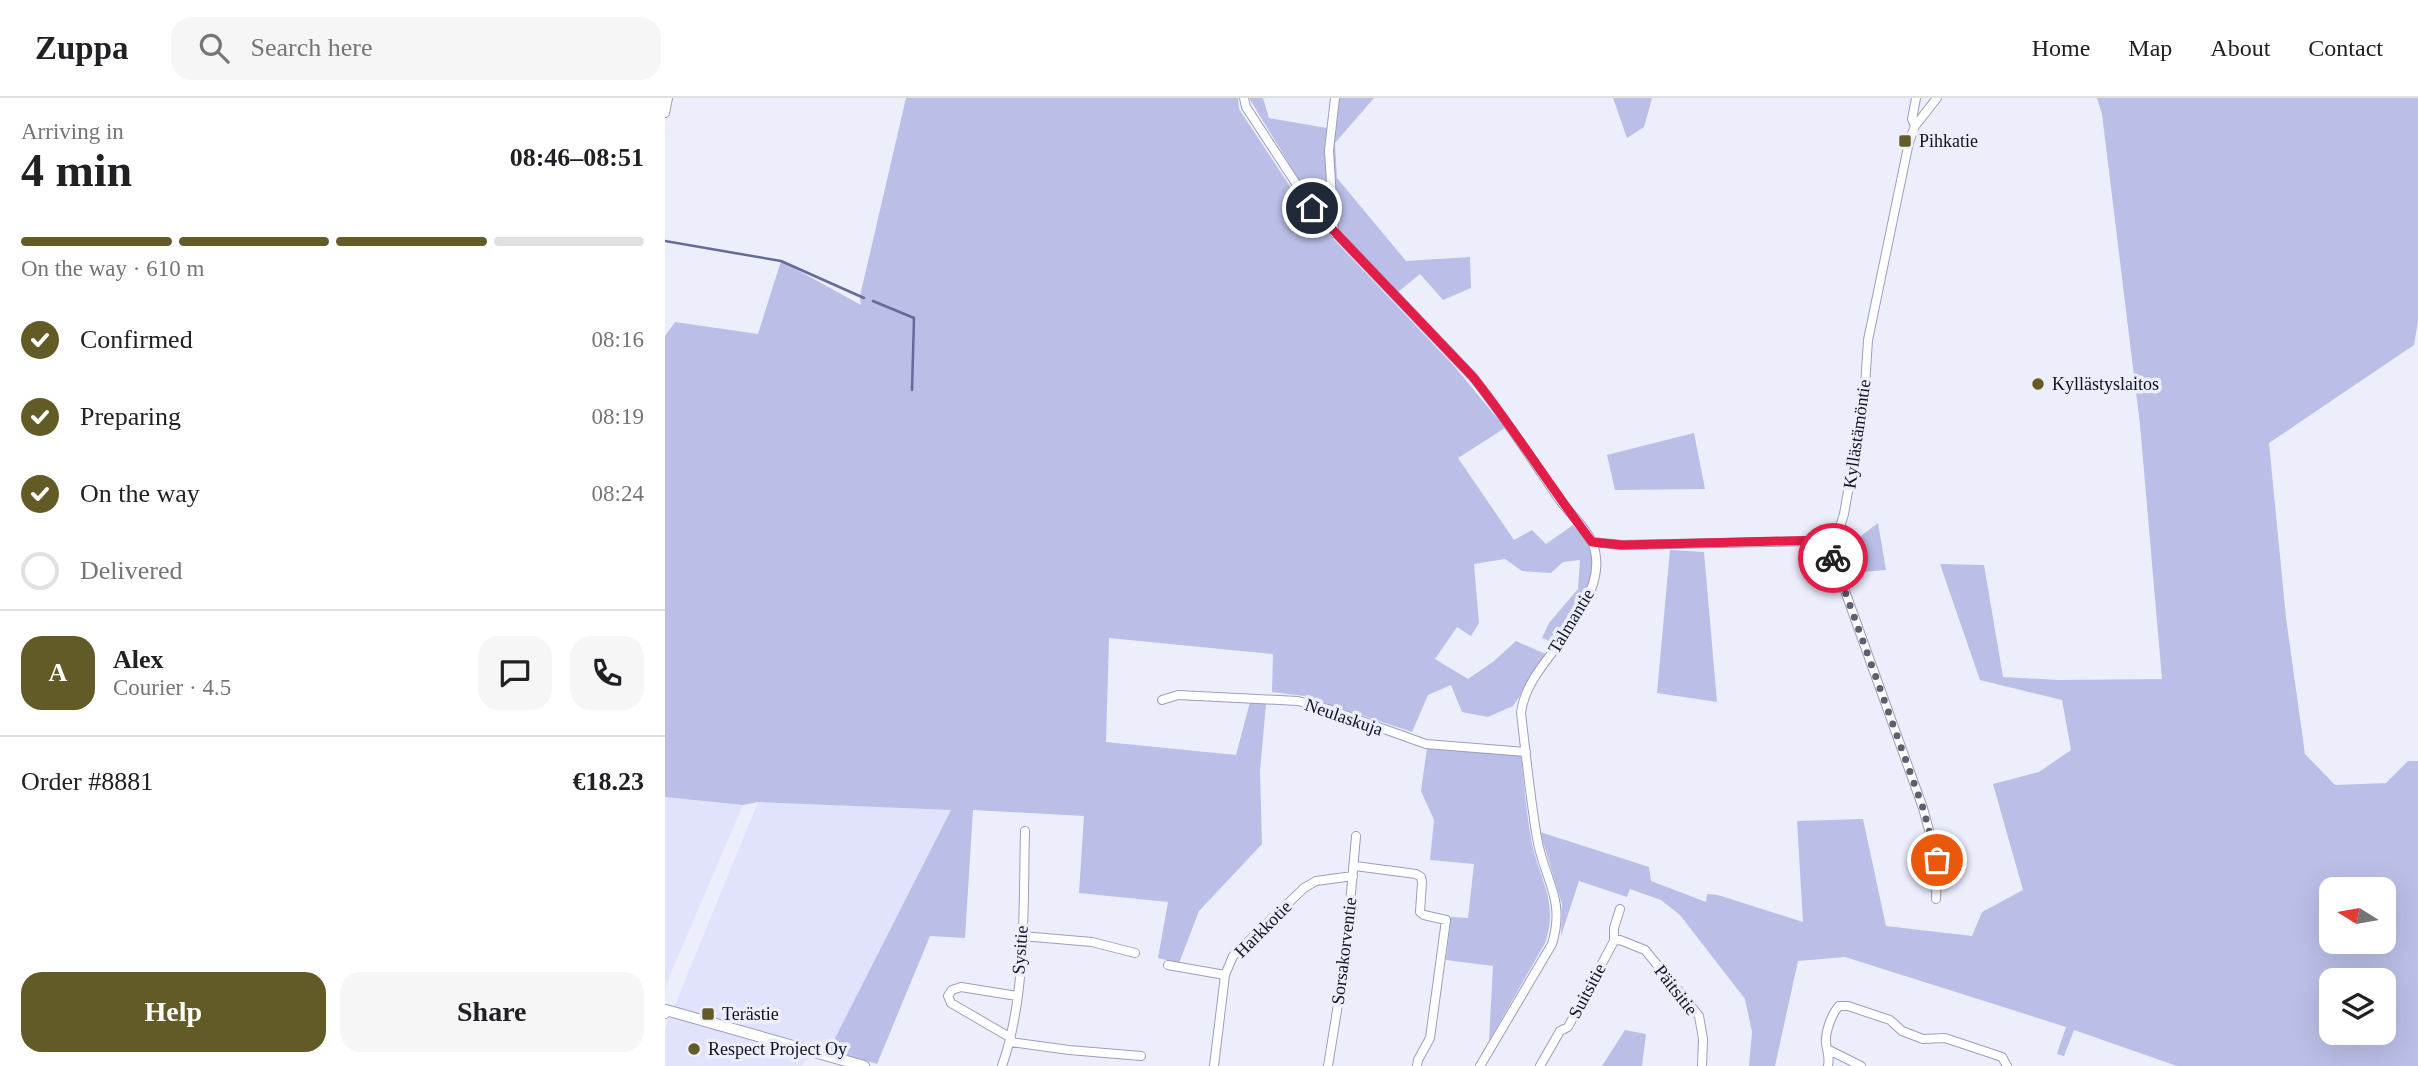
<!DOCTYPE html>
<meta charset="utf-8">
<style>
:root{--surface:#fff;--page:#f6f6f6;--text:#202124;--muted:#757577;--line:#e0e0e0;--accent:#625b27}
body{margin:0;font-family:Georgia,serif;background:var(--page);color:var(--text);height:100vh;display:flex;flex-direction:column;font-size:26px;white-space:nowrap}
*{box-sizing:border-box;margin:0}
p{font-size:23px;color:var(--muted)}
.icon{flex:none;width:38px;height:38px;fill:none;stroke:currentColor;stroke-width:2;stroke-linecap:round;stroke-linejoin:round}
.map{position:relative;flex:1;overflow:hidden}
.details{display:flex;flex-direction:column;background:var(--surface);width:665px}
.details>*{flex:none}
.needle{width:46px;rotate:281deg}
.tools{position:absolute;left:1654px;top:779px;display:grid;gap:14px}
.tools a{display:grid;place-items:center;width:77px;height:77px;border-radius:14px;background:var(--surface);box-shadow:0 7px 28px #0002;font-size:35px}
.pin{position:absolute;display:grid;place-items:center;width:60px;height:60px;color:#fff;margin:-30px;border:4px solid #fff;border-radius:50%;box-shadow:0 2px 7px #0007}
.courier{position:absolute;display:grid;place-items:center;width:70px;height:70px;margin:-35px;border:5px solid #e11d48;border-radius:50%;background:#fff;color:#222;box-shadow:0 2px 9px #0007}
.overview em{font-style:normal;font-weight:800}
.overview div{display:flex;flex-direction:column-reverse}
.overview{display:flex;align-items:center;justify-content:space-between;height:119px;padding:0 21px}
h1{font-size:46px;font-weight:800;line-height:52px}
.bar{display:grid;grid-template-columns:repeat(4,1fr);gap:10px 7px;align-content:center;height:84px;padding:0 21px}
.bar i{height:9px;border-radius:5px;background:var(--line)}
.bar .on{background:var(--accent)}
.bar p{grid-column:span 4}
.line{display:flex;align-items:center;gap:18px;padding:0 21px;border-top:2px solid var(--line)}
.line div{flex:1}
.round{display:grid;place-items:center;flex:none;width:74px;height:74px;border-radius:21px;background:var(--page)}
ol{padding:0 21px;list-style:none}
li{display:flex;align-items:center;gap:21px;height:77px}
li p{margin-inline-start:auto}
li .icon{padding:7px;border-radius:50%;background:var(--accent);color:#fff;stroke-width:4}
li:last-child{color:var(--muted)}
li i{width:38px;height:38px;border:4px solid var(--line);border-radius:50%}
.action{display:flex;gap:14px;margin-top:auto;padding:14px 21px}
.action a{flex:1;height:80px;border-radius:21px;background:var(--accent);color:#fff;font-size:28px;font-weight:800;line-height:80px;text-align:center}
.action a+a{background:var(--page);color:var(--text)}
header{display:flex;align-items:center;gap:42px;box-sizing:border-box;height:98px;padding:0 35px;background:var(--surface);border-bottom:2px solid var(--line)}
header strong{font-size:33px}
nav{display:flex;gap:38px;margin-inline-start:auto;font-size:24px}
.search{width:490px;height:63px;background:var(--page);display:flex;align-items:center;gap:18px;box-sizing:border-box;padding:0 24px;border-radius:21px;color:var(--muted);font-size:26px}
main{display:flex;flex:1;min-height:0}
.map>svg:first-child{display:block}
</style>
<header>
<strong>Zuppa</strong>
<div class="search"><svg class="icon" aria-label="search" viewBox="0 0 24 24"><circle cx="10" cy="10" r="6"/><path d="M15 15l6 6"/></svg>Search here</div>
<nav><a>Home</a><a>Map</a><a>About</a><a>Contact</a></nav>
</header>
<main>
<section class="details">
<div class="overview"><div><h1>4 min</h1><p>Arriving in</p></div><em>08:46–08:51</em></div>
<div class="bar"><i class="on"></i><i class="on"></i><i class="on"></i><i></i><p>On the way · 610 m</p></div>
<ol>
<li><svg class="icon" aria-label="check" viewBox="0 0 24 24"><path d="M5 12l5 5 9-10"/></svg>Confirmed<p>08:16</p></li>
<li><svg class="icon" aria-label="check" viewBox="0 0 24 24"><path d="M5 12l5 5 9-10"/></svg>Preparing<p>08:19</p></li>
<li><svg class="icon" aria-label="check" viewBox="0 0 24 24"><path d="M5 12l5 5 9-10"/></svg>On the way<p>08:24</p></li>
<li><i></i>Delivered</li>
</ol>
<div class="line" style="height:126px"><b class="round" style="background:var(--accent);color:#fff">A</b><div><b>Alex</b><p>Courier · 4.5</p></div><a class="round"><svg class="icon" aria-label="chat" viewBox="0 0 24 24"><path d="M4 5h16v11H9l-5 4z"/></svg></a><a class="round"><svg class="icon" aria-label="phone" viewBox="0 0 24 24"><path d="M5 4h4l2 5-3 2q2 4 5 5l2-3 5 2v4C11 20 4 13 5 4z"/></svg></a></div>
<div class="line" style="height:91px"><div>Order #8881</div><b>€18.23</b></div>
<div class="action"><a>Help</a><a>Share</a></div>
</section>
<div class="map">
<svg width="1753" height="968" viewBox="0 0 1753 968">
<rect width="100%" height="100%" fill="#edeefc"/>
<path fill="#e1e3fd" d="M0,699L78,707L0,889Z
M93,704L287,712L164,952L140,963L137,968H0V931Z"/>
<path fill="#bbbee6" fill-rule="evenodd" d="M241,0H573L574,11L640,111L790,269L840,330L793,360L849,442L867,432L881,446L908,427C912,432 919,438 922,445C940,481 908,517 889,545L877,540L884,525L913,491L915,462L898,464L886,475L857,473L840,461L809,466L814,525L806,538L792,529L770,561L803,581L829,563L851,543L883,557L848,608L823,619L797,614L786,587L763,597L747,634L639,598L607,594L608,556L444,540L441,644L571,657L585,604L601,606L595,673L597,746L534,813L514,865L493,860L503,804L414,795L419,718L308,712L300,840L265,838L212,966L164,952L286,712L93,704L78,707L0,699V238L10,224L93,236L116,163L196,207L195,198Z
M584,0H598L604,20L668,31L674,0H709L670,45L672,80L741,163L805,159L806,190L778,202L755,176L733,194L650,108Z
M948,0H987L979,29L962,40Z
M1432,0H1753V223L1749,247L1604,345L1621,520L1640,656L1670,687L1721,685L1743,663H1753V968H1512L1409,932L1399,958L1392,956L1401,929L1180,859L1133,863L1110,968H1084L1087,934L1080,901L1015,817L996,802L965,791L962,799L914,783L896,838L897,806L875,734L984,769L986,783L1041,804L1042,796L1053,797L1138,824L1132,723L1198,721L1221,828L1307,838L1317,814L1358,792L1328,686L1374,674L1406,652L1397,602L1315,582L1275,466L1319,467L1338,579L1394,582L1497,581L1475,327L1437,16ZM1666,791H1718V844H1666ZM1666,882H1718V934H1666Z
M1029,335L1040,391L950,392L942,357Z
M1213,425L1221,472L1196,474L1180,450Z
M1005,452L1039,454L1052,604L992,595Z
M762,650L856,658C859,685 861,713 866,740C872,779 895,802 880,845L824,943L828,868L781,862L786,819L803,820L809,766L765,762L769,722L756,693Z
M960,932L981,936L977,968H937Z"/>
<g fill="none" stroke-linecap="round" stroke-linejoin="round">
<path stroke="#676a98" stroke-width="2.5" d="M0,143L116,163L199,200
M208,203L249,220L247,292"/>
<g stroke="#9b9ebf" stroke-width="10">
<path id="minor" d="M579,0L581,9L647,110L808,279C839,318 866,360 894,401C904,415 920,428 927,444C939,472 924,500 909,524C892,553 860,580 856,615C861,657 865,699 872,740C879,782 901,800 887,846L815,968
M0,15L3,0
M1250,28L1247,21L1251,0
M669,135L664,52L670,0
M1160,442L1166,454L1258,710L1272,762L1271,801
M927,444L957,447L1147,443L1160,442L1170,437L1175,429L1179,416L1199,303L1203,242L1244,44L1250,28L1272,0
M497,602L513,597L633,603L663,611L761,646L861,654
M690,768L751,776L756,779L757,784L755,814L759,817L781,822L765,940L753,962L752,968
M357,838L427,844L470,855
M949,843L955,842L980,852L1034,918L1038,941L1037,968
M503,867L560,877
M346,940L286,905L283,898L287,892L296,889L352,898
M345,944L404,952L476,958
M1164,952L1196,968
M337,968C362,897 358,808 360,733
M549,968L560,877L568,858L639,790L651,783L688,778
M663,968L680,863L691,738
M875,968L895,933L903,929L949,843V830L955,811
M1163,968C1165,959 1162,954 1161,945C1160,934 1167,915 1174,908H1183L1225,922L1237,933L1258,941L1280,940L1337,959L1342,968"/>
</g>
<g stroke="#9b9ebf" stroke-width="12">
<path id="tertiary" d="M0,915L1,912L199,968"/>
</g>
<use href="#minor" stroke="#fff" stroke-width="8"/>
<use href="#tertiary" stroke="#fff" stroke-width="10"/>
</g>
<g fill="none" stroke-linecap="round" stroke-linejoin="round">
<path stroke="#5e5f6c" stroke-width="7" stroke-dasharray="0 12.6" d="M1168,460L1258,710L1272,762"/>
<path stroke="#e11d48" stroke-width="9" d="M647,110L808,279C850,332 886,390 927,444L957,447L1160,442L1168,460"/>
</g>
<g fill="#625b27" stroke="#edeefc" stroke-width="2.5">
<rect x="1233" y="36" width="14" height="14" rx="3.5"/>
<circle cx="1373" cy="286" r="7"/>
<rect x="36" y="909" width="14" height="14" rx="3.5"/>
<circle cx="29" cy="951" r="7"/>
</g>
<g text-anchor="middle" stroke-width="7" stroke-linejoin="round" paint-order="stroke">
<g font-size="18" fill="#11121e" stroke="#edeefc" text-anchor="start">
<text x="1254" y="49">Pihkatie</text>
<text x="1387" y="292">Kyllästyslaitos</text>
<text x="57" y="922">Terästie</text>
<text x="43" y="957">Respect Project Oy</text>
</g>
<g font-size="18" fill="#11121e" stroke="#edeefc">
<text transform="translate(1192 336) rotate(-82)" y="6">Kyllästämöntie</text>
<text transform="translate(906 523) rotate(-59)" y="6">Talmantie</text>
<text transform="translate(679 619) rotate(19)" y="6">Neulaskuja</text>
<text transform="translate(598 831) rotate(-45)" y="6">Harkkotie</text>
<text transform="translate(355 852) rotate(-86)" y="6">Sysitie</text>
<text transform="translate(679 853) rotate(-83)" y="6">Sorsakorventie</text>
<text transform="translate(1011 892) rotate(52)" y="6">Päitsitie</text>
<text transform="translate(922 893) rotate(-62)" y="6">Suitsitie</text>
</g>
</g>
</svg>
<div class="tools">
<a><svg class="needle" viewBox="-14 -14 28 28"><path d="M0-13l5 13h-10z" fill="#e53935"/><path d="M0 13l5-13h-10z" fill="#757577"/></svg></a>
<a><svg class="icon" aria-label="layers" viewBox="0 0 24 24"><path d="M12 4l9 5-9 5-9-5zM3 14l9 5 9-5"/></svg></a>
</div>
<div class="pin" style="left:1272px;top:762px;background:#ea580c"><svg class="icon" aria-label="bag" viewBox="0 0 24 24"><path d="M5 8h14l-1 12H6zM9 8a3 3 0 0 1 6 0"/></svg></div>
<div class="pin" style="left:647px;top:110px;background:#1f2937"><svg class="icon" aria-label="home" viewBox="0 0 24 24"><path d="M3 11l9-7 9 7M6 9v11h12V9"/></svg></div>
<div class="courier" style="left:1168px;top:460px"><svg class="icon" aria-label="bike" viewBox="0 0 24 24"><circle cx="6" cy="16" r="4"/><circle cx="18" cy="16" r="4"/><path d="M6 16l4-8h5l3 8M10 8l3 8H6M13 5h3"/></svg></div>
</div>
</main>
